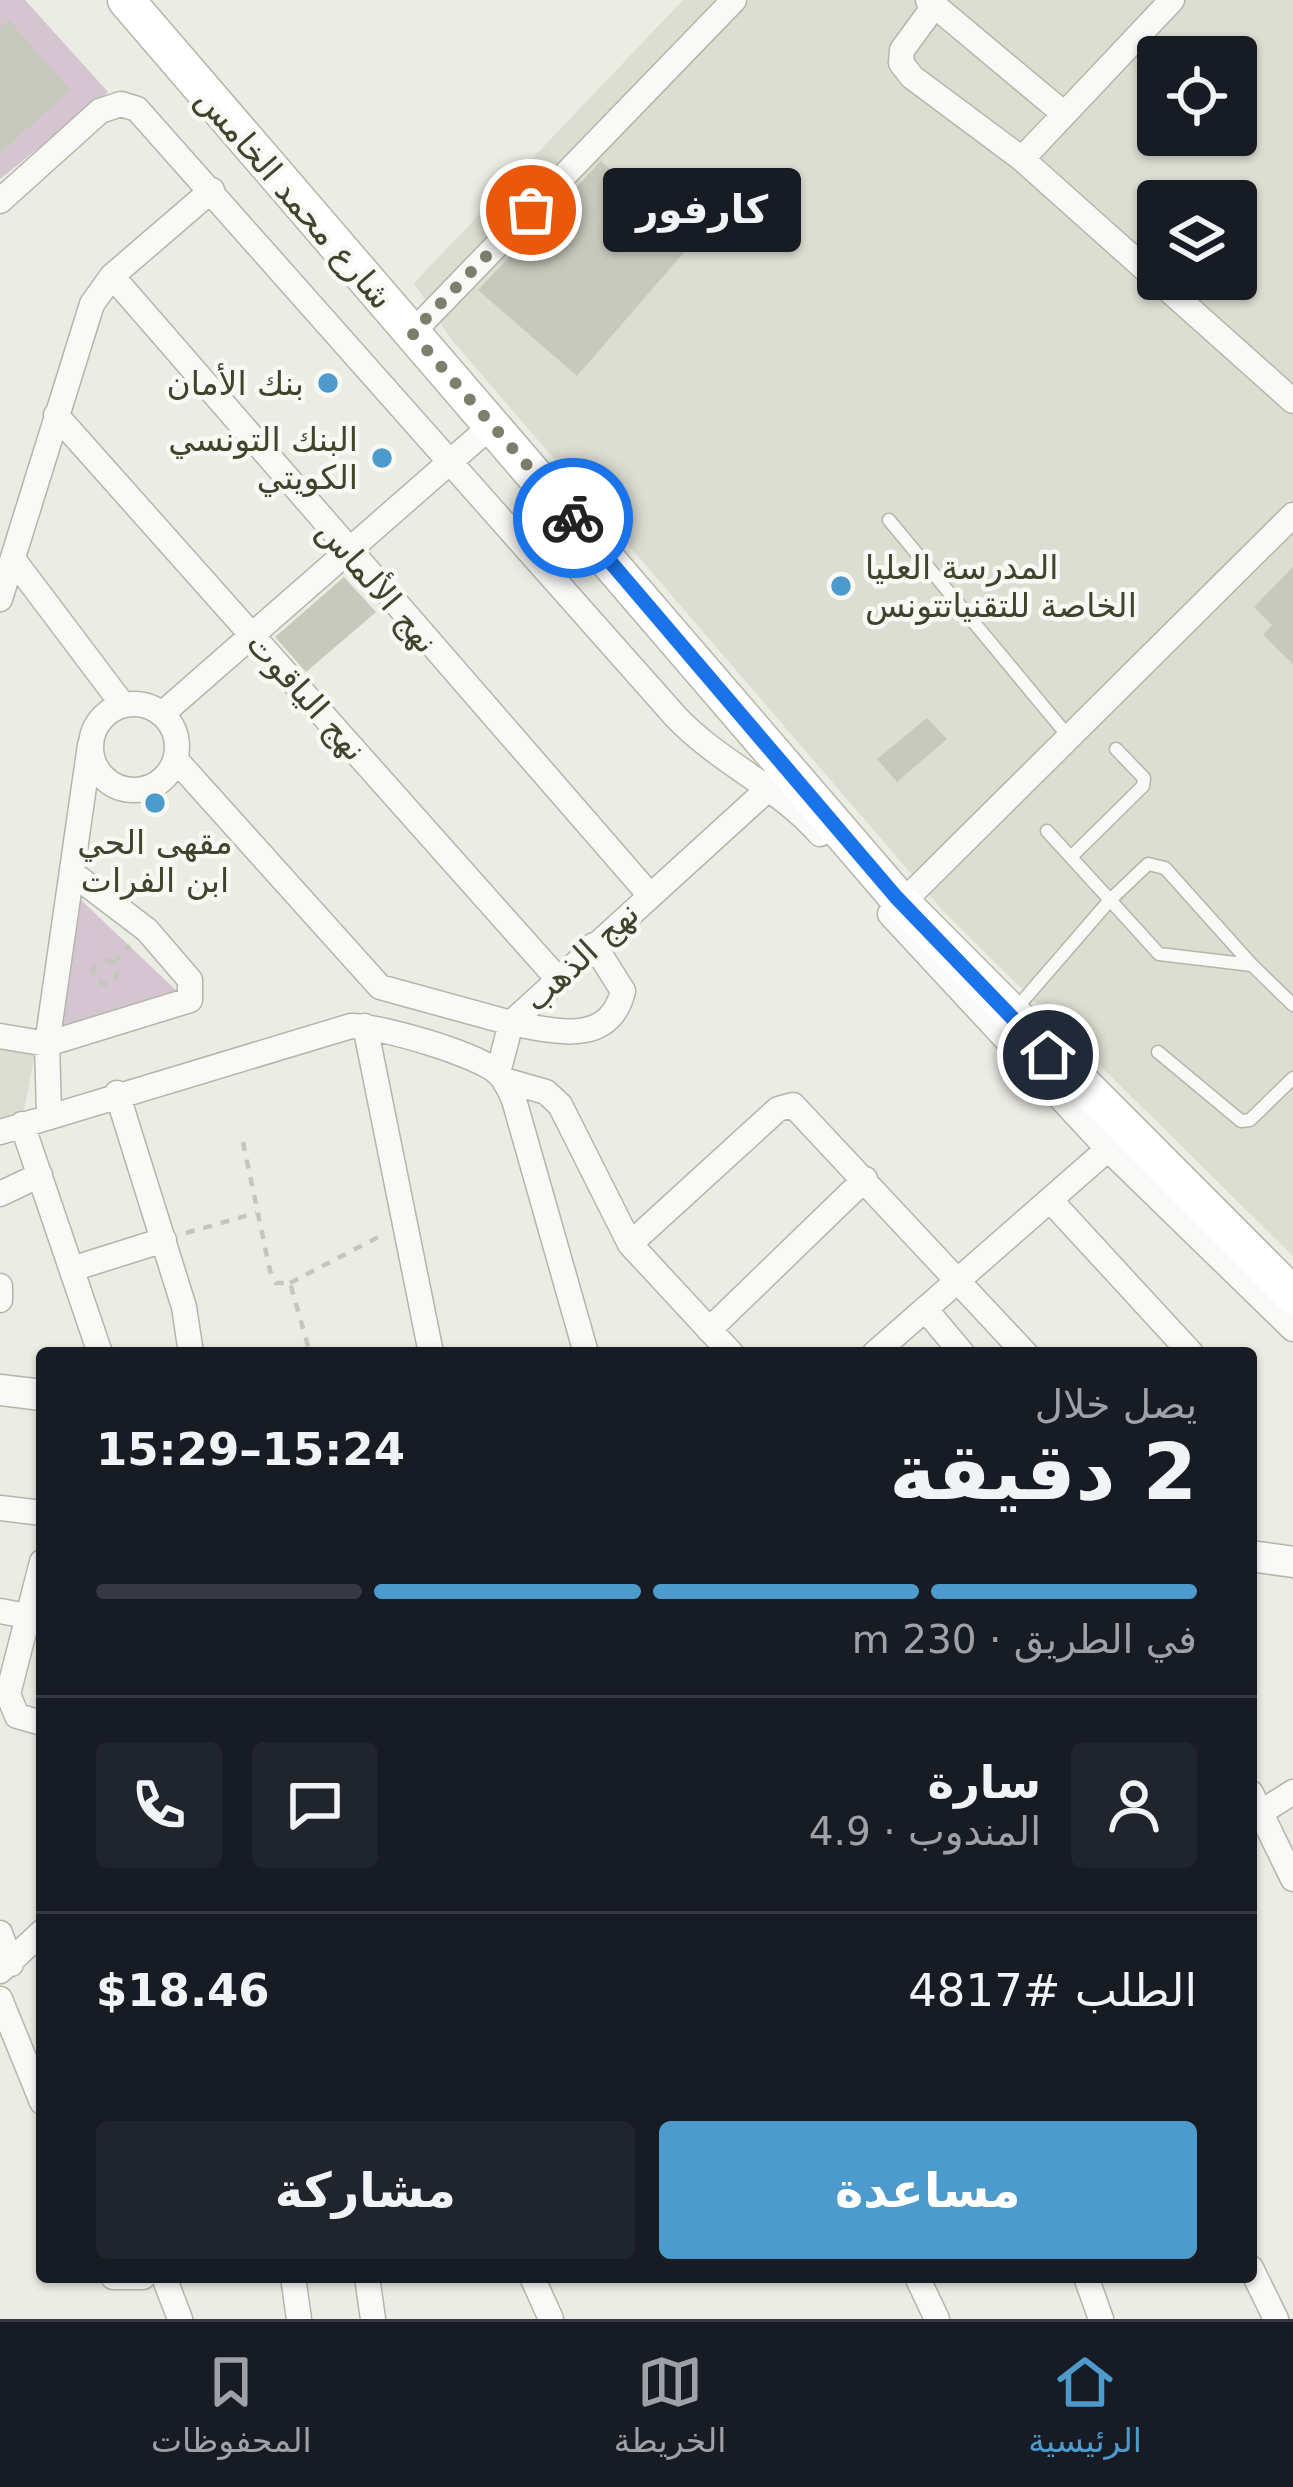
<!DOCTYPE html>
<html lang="ar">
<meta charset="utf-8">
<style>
:root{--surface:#171b24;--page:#20242c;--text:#f1f3f6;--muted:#9ea1a6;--line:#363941;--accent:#4d9bcd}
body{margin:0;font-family:"DejaVu Sans",Vazirmatn,sans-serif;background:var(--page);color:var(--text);direction:rtl;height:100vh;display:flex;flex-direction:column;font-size:45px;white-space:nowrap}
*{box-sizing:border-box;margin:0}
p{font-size:39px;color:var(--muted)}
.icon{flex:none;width:66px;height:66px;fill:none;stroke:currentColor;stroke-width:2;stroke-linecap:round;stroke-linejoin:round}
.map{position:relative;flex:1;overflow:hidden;direction:ltr}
.drawer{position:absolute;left:36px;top:1347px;width:1221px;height:936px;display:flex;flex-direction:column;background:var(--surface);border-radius:12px;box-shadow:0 3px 9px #0004;direction:rtl}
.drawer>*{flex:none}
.tools{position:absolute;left:1137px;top:36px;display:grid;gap:24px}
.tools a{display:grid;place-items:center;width:120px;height:120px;border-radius:12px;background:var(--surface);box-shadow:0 3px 9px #0004;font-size:60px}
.pin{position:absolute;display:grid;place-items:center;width:102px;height:102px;color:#fff;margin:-51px;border:6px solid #fff;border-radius:50%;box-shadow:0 3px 12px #0007}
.courier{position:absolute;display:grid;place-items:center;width:120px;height:120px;margin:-60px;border:9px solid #1a73e8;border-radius:50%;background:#fff;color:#222;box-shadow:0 3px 15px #0007}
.bubble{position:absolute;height:84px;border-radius:12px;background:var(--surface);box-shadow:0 3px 9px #0004;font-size:39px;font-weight:700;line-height:84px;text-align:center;direction:rtl}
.overview em{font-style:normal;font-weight:700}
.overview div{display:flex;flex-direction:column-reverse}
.overview{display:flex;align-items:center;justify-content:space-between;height:204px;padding:0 60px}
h1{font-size:78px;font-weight:700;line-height:90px}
.bar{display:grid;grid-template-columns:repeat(4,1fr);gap:18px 12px;align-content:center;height:144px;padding:0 60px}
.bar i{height:15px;border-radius:9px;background:var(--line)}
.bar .on{background:var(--accent)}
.bar p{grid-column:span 4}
.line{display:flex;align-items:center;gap:30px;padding:0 60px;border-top:3px solid var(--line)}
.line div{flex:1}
.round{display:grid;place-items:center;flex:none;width:126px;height:126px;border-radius:12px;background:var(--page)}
.primary-button{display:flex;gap:24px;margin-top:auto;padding:24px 60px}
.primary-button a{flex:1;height:138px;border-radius:12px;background:var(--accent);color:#fff;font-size:48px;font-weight:700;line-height:138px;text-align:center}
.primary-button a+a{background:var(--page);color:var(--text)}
.tabs{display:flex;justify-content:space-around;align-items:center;height:168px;border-top:3px solid var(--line);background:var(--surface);font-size:33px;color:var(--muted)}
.tabs a{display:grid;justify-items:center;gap:6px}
.tabs .on{color:var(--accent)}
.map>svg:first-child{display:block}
</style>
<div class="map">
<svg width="1293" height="2319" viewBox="0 0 1293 2319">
<rect width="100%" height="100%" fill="#ebece4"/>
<path fill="#dcded2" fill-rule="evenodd" d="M683,0H1293V1256L945,913L451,339L414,283ZM1158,57H1236V135H1158ZM1158,201H1236V279H1158Z
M0,1048L35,1053L23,1116L0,1125Z"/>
<path fill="#d5c5d1" d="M0,0H25L108,92L0,179Z
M80,899L183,997L58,1033Z"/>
<path fill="#c6c9bb" d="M9,20L70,90L0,153V28Z
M601,161L693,242L577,376L478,290Z
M1293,567V664L1263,635L1272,625L1254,607Z
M344,577L376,612L306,672L275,637Z
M927,718L947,739L897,782L877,759Z"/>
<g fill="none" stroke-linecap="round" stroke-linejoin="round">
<g stroke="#b4b6a9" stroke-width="15">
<path id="service" d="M889,520L1068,736
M1047,831L1110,900L1148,864L1165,868L1251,964
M1071,857L1143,786L1144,778L1116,749
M1014,1011L1110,900L1159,954L1252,965L1293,1005
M1158,1052L1241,1121L1250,1120L1293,1078"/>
</g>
<g stroke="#b4b6a9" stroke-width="27">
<path id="minor" d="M928,0L1063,113
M935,5L902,50L901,63L912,77L1022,159L1293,401
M1022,159L1172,0
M0,201L100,111L121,104L137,109L676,717C721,764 779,787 820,834
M112,276L648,893
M412,333L734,0
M56,415L557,978
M13,559L123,705
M0,599L92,304L112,276L212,190
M91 747a43 43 0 1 1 86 0a43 43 0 1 1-86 0Z
M162,714L491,426
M176,760L380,987L511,1023L768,789
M902,903L1293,515
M890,914L1108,1149L1293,1329
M365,1026L431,1353
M0,1036L47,1044L190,1000V980L147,930L72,873
M498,1073L511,1023C555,1031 609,1047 623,991L594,945
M504,1080L546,1092L560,1105L630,1244L731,1353
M117,1093L184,1307L191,1353
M49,1113L47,1044L90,745
M22,1124L100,1353
M0,1132L351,1026C378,1025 481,1055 499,1074C506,1081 510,1091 514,1100L586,1353
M0,1194L40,1175
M1051,1201L1191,1353
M630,1244L778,1109L793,1105L1025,1353
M75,1268L164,1240
M0,1286V1300
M925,1309L962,1353
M709,1330L865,1179
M875,1353L1108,1149
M0,1508L42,1513
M42,1562L8,1694L17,1716L42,1723
M0,1611L32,1617
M1251,1793L1293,1879
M1260,1813L1293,1792
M0,1933L11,1964
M0,1971L42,1932
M0,1999L42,2102
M1251,2268L1276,2319
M113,2277H143
M164,2277L180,2319
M293,2277L299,2319
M367,2277L373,2319
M532,2277L551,2319
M917,2277L937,2319
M1086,2277L1101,2319"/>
</g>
<g stroke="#b4b6a9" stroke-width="33">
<path id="tertiary" d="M0,1390L42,1395
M1251,1556L1293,1562"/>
</g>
<g stroke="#b4b6a9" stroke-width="39">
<path id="secondary" d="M126,0L902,903L1293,1295"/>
</g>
<path stroke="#c5c7be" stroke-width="4.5" stroke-dasharray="9 9" stroke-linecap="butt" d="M93 972a12 12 0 1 1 24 0a12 12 0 1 1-24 0Z
M113,963L130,946
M243,1142L270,1271L276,1283H290L310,1353
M186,1233L256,1213
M290,1283L386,1233"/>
<use href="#service" stroke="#f9faf7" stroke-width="12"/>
<use href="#minor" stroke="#f9faf7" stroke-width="24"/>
<use href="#tertiary" stroke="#f9faf7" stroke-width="30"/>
<use href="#secondary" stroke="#fff" stroke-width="36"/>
</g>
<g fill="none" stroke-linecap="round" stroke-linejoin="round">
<path stroke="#7c7f6c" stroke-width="12" stroke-dasharray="0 21.6" d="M531,210L412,333L573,518"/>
<path stroke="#1a73e8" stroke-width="15" d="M573,518L896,897L1048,1055"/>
</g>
<g fill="#4d9bcd" stroke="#f8f9f4" stroke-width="4.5">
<circle cx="328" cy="383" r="12"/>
<circle cx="382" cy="458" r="12"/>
<circle cx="841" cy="586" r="12"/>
<circle cx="155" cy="803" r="12"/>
</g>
<g text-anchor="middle" stroke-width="9" stroke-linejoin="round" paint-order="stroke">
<g font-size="33" fill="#40442c" stroke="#f8f9f4">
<text transform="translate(295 198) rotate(49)" y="12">شارع محمد الخامس</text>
<text transform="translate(378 586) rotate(49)" y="12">نهج الألماس</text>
<text transform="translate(307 696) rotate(48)" y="12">نهج الياقوت</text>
<text transform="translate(581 956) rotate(-43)" y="12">نهج الذهب</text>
</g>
<g font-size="33" fill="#40442c" stroke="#f8f9f4" text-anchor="end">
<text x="304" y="395">بنك الأمان</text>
<text x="358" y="451">البنك التونسي<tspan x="358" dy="38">الكويتي</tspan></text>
<text x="865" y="579" text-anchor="start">المدرسة العليا<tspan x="865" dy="38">الخاصة للتقنياتتونس</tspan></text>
<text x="155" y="854" text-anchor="middle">مقهى الحي<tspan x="155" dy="38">ابن الفرات</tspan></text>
</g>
</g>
</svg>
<div class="tools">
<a><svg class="icon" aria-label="locate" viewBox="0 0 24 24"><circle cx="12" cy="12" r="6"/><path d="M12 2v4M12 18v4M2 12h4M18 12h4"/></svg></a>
<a><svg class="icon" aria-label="layers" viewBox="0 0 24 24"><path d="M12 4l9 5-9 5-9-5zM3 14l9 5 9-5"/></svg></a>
</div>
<div class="pin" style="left:531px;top:210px;background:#ea580c"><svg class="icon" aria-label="bag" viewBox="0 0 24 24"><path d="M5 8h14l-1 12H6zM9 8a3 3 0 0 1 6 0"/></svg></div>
<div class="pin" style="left:1048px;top:1055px;background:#1f2937"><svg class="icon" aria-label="home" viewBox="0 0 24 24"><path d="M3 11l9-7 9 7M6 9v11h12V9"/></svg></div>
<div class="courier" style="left:573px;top:518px"><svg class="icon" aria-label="bike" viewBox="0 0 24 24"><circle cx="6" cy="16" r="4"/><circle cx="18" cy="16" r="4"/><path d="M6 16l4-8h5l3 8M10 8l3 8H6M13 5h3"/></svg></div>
<div class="bubble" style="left:603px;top:168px;width:198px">كارفور</div>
<section class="drawer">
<div class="overview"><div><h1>2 دقيقة</h1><p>يصل خلال</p></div><em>15:24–15:29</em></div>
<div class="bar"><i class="on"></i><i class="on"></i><i class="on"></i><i></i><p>في الطريق · 230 m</p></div>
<div class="line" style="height:216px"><a class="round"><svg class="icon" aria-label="person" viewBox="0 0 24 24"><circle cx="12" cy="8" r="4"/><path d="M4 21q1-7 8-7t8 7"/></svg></a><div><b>سارة</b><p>المندوب · 4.9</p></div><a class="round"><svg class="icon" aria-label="chat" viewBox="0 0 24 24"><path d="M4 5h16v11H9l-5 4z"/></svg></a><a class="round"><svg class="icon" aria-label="phone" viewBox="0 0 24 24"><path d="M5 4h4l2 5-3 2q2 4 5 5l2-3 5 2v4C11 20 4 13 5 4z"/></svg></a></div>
<div class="line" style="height:156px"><div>الطلب #4817</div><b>$18.46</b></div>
<div class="primary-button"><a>مساعدة</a><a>مشاركة</a></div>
</section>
</div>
<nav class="tabs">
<a class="on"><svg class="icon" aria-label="home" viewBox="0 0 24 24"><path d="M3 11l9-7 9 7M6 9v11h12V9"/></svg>الرئيسية</a>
<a><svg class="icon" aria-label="map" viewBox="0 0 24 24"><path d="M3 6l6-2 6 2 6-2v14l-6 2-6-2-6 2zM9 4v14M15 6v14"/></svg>الخريطة</a>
<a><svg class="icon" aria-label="saved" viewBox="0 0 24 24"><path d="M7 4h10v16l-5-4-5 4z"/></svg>المحفوظات</a>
</nav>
